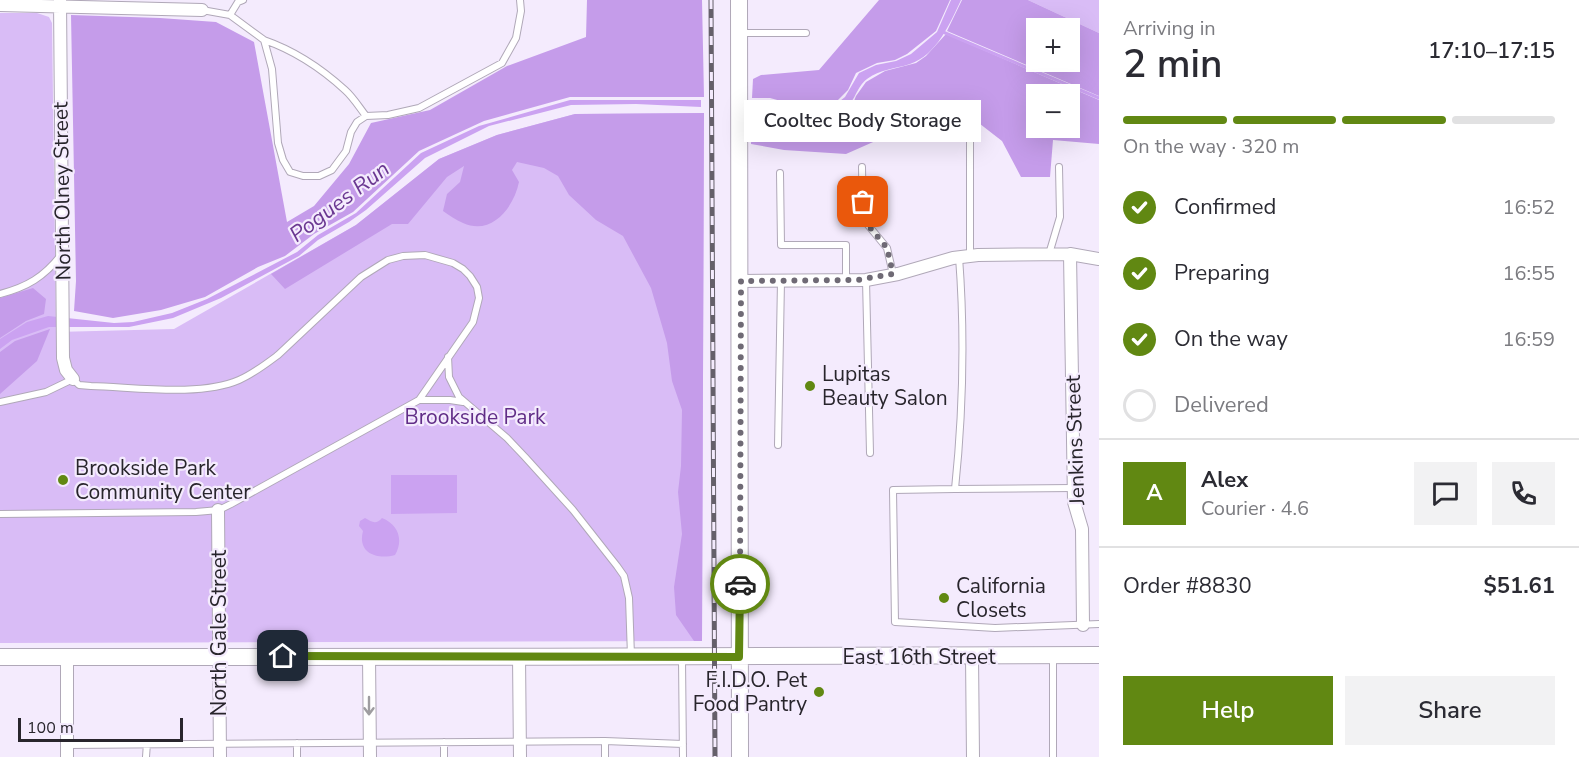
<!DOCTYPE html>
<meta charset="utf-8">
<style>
:root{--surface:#fff;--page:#f2f2f3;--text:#2b2b33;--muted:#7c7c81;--line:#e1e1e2;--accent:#618812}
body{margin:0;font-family:"Nunito Sans",sans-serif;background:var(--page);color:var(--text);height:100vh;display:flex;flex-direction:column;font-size:22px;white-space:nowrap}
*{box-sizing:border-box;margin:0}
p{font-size:20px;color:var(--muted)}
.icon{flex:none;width:33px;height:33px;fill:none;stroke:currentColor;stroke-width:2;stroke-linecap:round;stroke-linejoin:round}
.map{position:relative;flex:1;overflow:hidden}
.side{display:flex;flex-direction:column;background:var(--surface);width:480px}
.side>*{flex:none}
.fabs{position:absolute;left:1026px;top:18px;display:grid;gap:12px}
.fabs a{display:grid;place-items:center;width:54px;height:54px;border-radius:0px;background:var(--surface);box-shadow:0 6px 24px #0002;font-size:30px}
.scale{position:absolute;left:18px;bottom:15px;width:165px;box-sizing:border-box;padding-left:6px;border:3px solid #28252c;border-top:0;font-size:16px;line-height:21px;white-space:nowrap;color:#28252c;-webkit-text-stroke:4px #f4ebfd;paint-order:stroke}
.pin{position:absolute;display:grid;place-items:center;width:51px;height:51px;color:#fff;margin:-26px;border-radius:12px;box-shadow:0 3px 9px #0006}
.courier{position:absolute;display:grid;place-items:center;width:60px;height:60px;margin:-30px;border:4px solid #618812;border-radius:50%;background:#fff;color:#222;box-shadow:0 2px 8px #0007}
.bubble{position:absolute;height:42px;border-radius:0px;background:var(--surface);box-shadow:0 6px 24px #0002;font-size:20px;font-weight:600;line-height:42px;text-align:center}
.headline em{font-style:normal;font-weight:600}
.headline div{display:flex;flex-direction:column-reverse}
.headline{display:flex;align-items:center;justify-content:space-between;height:102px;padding:0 24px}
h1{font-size:39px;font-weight:600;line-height:45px}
.bar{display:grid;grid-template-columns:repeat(4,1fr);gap:9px 6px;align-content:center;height:72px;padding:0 24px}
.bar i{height:8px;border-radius:4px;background:var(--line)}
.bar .active{background:var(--accent)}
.bar p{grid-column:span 4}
.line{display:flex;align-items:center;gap:15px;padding:0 24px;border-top:2px solid var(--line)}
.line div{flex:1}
.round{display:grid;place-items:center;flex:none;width:63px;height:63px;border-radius:0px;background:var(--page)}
ol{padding:0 24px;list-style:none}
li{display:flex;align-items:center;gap:18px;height:66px}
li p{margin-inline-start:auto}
li .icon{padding:6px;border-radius:50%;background:var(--accent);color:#fff;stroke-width:4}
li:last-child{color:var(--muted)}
li i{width:33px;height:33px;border:3px solid var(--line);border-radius:50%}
.action{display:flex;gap:12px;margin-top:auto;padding:12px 24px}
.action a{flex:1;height:69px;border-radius:0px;background:var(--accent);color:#fff;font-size:24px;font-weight:600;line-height:69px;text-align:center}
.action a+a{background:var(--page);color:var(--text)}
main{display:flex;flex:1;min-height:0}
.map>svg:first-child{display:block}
</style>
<main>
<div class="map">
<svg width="1099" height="757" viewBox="0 0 1099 757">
<rect width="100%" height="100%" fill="#f4ebfd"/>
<path fill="#d9bcf6" d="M1028,0H1099V33Z
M0,13H37L49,17L52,23L56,332L174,329L356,225L439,159L497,135L575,114L704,113L702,641L0,643Z"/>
<path fill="#c59cea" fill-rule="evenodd" d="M587,0H702L704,97H570L484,121L419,151L353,212L314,234L285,256L258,267L205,297L161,310L113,318L74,311L76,281L71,15L160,18L216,22L254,42L287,222L314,206L349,164L371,123L430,110L507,66L586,37Z
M879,0H950L936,31L907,54L895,60L877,63L856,73L848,90L831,107L810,109L770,98H752L753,79L761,75L819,70Z
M962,0H1028L1099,33V96L947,31ZM1070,28V62H1036V28Z
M946,34L1099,100V144L1053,140L1050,177H1021L1002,141L953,103L915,109L889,135L846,154L784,150L751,144L752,108L826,116L843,112L852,106L856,96L866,82L885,71L916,63L926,56ZM1036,94H1070V128H1036Z
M704,113L702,641H694L676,615L674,587L682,534L678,492L681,466L682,410L672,381L667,343L651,288L623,236L596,220L569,195L558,176L544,168L517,162L512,170L519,182C514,207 492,236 463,223C456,220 449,215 443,211L447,194L460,182L464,166L447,177L408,224H392L285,289L271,274L356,225L439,159L497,135L575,114Z
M33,288L46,299L44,314L26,321L0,338V298Z
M50,329L37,361L0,394V352L15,341Z"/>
<path fill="#cba2f1" d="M951,0H961C950,23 937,55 910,64C895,69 880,69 867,79C855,88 855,105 841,111C817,121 788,108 763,107L762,101L810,110L831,108L845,97L859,73L876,65L896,61L911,54L937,32Z
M570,100H701V107L636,104L571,105L489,126L425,158L366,210L349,222L318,240L299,256L221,298L173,318L129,327H49L12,340L0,349V339L27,322L48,316L114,323L133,322L172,313L207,299L297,252L318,235L356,213L421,153L479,126Z
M391,475H457V513L391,514Z
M365,518C372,522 376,525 382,518C398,524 404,540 395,555C377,560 357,553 363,531L359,526L360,521Z"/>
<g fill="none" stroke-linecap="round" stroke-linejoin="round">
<path stroke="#cba2f1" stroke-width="3" d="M943,32L1099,98"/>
<g stroke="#b0a8b8" stroke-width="8">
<path id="lane" d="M202,10L230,15L264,40L272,69L278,143L283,160L290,172L303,176H319L332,170L346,151L351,132L357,122L366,116L388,115L419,108L502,63L516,38L521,11L520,0
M230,15L238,2L243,0
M740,33H806
M264,40C293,50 322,69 345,90C353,97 359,107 366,116
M970,123V255
M862,167L863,219L887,248L893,274
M780,173L781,245H846V280
M1049,254L1060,217L1059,167
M959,257C965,335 963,412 955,489L893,490L895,622L995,628L1099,624
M866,280L870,453
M0,294C27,287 44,277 61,255
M448,357L449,377L459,397L507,438L525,457L573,510L617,566L624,576L629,598L631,656
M419,400H450L463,402
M0,402L46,392L73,379L79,385L91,386C134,387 200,397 239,380C253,374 266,364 278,355L361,277L388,260L403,256L425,255L453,263L463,269L470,276L477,287L479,298L473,322L419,400L231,504L219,510L196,512L0,514
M778,445L781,281
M955,489L1074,488
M682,659L683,757
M444,742V757
M297,743V757
M68,745L605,741L683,744
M146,757L147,743
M605,757V741
M1053,757V656"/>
</g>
<g stroke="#b0a8b8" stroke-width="14">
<path id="street" d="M60,0L63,358L66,370L73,379
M0,5L202,10
M1070,254L1074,502L1082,529L1083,625
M741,281L866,280L898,274L953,258L978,255L1070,254L1099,259
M218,510L220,757
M369,656L370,757
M519,656L520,757
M972,656L973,757
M67,757V656"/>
</g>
<g stroke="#b0a8b8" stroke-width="18">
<path id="secondary" d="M739,0L740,757
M0,657C366,655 733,659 1099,655"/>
</g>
<use href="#lane" stroke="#fff" stroke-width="6"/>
<use href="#street" stroke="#fff" stroke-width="12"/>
<use href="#secondary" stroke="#fff" stroke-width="16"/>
<g stroke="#65606a" stroke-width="5">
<path id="rail" d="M711,0L715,757"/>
</g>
<use href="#rail" stroke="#f4ebfd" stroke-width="3" stroke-dasharray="9" stroke-linecap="butt"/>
</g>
<defs><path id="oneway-shaft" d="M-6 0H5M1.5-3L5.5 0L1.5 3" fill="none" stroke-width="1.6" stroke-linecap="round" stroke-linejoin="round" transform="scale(1.5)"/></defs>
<use stroke="#9e9da0" href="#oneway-shaft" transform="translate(369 706) rotate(90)"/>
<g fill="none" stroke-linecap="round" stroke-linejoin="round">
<path stroke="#6f6a75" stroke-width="6" stroke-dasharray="0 10.8" d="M740,584L741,281L857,280L893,274L887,248L863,219V202"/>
<path stroke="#618812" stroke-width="8" d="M283,656L739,657L740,584"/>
</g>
<g fill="#618812" stroke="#f4ebfd" stroke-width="2">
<circle cx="810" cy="386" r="6"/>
<circle cx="63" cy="480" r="6"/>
<circle cx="944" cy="598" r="6"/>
<circle cx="819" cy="692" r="6"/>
</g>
<g text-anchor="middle" stroke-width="4.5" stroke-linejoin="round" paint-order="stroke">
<g font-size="21" fill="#28252c" stroke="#f4ebfd">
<text transform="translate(62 191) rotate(-91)" y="7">North Olney Street</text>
<text transform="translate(1075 440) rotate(-92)" y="7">Jenkins Street</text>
<text transform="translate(219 633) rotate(-90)" y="7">North Gale Street</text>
<text x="919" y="664">East 16th Street</text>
</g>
<g font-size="21" fill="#28252c" stroke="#f4ebfd" text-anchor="start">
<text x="822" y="381">Lupitas<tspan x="822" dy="24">Beauty Salon</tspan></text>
<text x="75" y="475">Brookside Park<tspan x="75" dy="24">Community Center</tspan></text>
<text x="956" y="593">California<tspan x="956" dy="24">Closets</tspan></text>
<text x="807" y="687" text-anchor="end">F.I.D.O. Pet<tspan x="807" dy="24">Food Pantry</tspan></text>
</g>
<g font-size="21" fill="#612d87" stroke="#f4ebfd">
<text x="475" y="424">Brookside Park</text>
</g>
<g font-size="22" font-style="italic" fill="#6a3791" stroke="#f4ebfd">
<text transform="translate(339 201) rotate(-37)" y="8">Pogues Run</text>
</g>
</g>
</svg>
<div class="fabs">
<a>+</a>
<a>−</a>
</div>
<div class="scale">100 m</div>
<div class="pin" style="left:863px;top:202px;background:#ea580c"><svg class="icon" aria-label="bag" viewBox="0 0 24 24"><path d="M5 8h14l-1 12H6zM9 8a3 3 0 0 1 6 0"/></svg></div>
<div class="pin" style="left:283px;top:656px;background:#1f2937"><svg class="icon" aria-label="home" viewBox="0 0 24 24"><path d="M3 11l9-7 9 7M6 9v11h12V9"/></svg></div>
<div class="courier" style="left:740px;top:584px"><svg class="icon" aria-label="car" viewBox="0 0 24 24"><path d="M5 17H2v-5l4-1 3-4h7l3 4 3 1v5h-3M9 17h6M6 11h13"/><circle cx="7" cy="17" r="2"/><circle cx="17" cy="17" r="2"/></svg></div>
<div class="bubble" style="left:744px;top:100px;width:237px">Cooltec Body Storage</div>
</div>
<section class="side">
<div class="headline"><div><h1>2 min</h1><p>Arriving in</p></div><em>17:10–17:15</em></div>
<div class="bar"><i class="active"></i><i class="active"></i><i class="active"></i><i></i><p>On the way · 320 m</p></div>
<ol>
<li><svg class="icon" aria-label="check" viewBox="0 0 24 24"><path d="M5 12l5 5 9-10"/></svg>Confirmed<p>16:52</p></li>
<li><svg class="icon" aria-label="check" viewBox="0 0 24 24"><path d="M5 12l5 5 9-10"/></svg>Preparing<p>16:55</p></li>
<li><svg class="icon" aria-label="check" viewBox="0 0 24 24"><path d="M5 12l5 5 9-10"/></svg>On the way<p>16:59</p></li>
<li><i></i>Delivered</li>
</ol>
<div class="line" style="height:108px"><b class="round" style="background:var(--accent);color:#fff">A</b><div><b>Alex</b><p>Courier · 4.6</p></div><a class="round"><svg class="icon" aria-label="chat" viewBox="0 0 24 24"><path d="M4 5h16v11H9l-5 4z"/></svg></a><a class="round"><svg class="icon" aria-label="phone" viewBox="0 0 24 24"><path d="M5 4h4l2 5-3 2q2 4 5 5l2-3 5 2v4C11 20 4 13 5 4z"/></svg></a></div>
<div class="line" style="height:78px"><div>Order #8830</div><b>$51.61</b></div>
<div class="action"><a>Help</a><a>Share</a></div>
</section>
</main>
